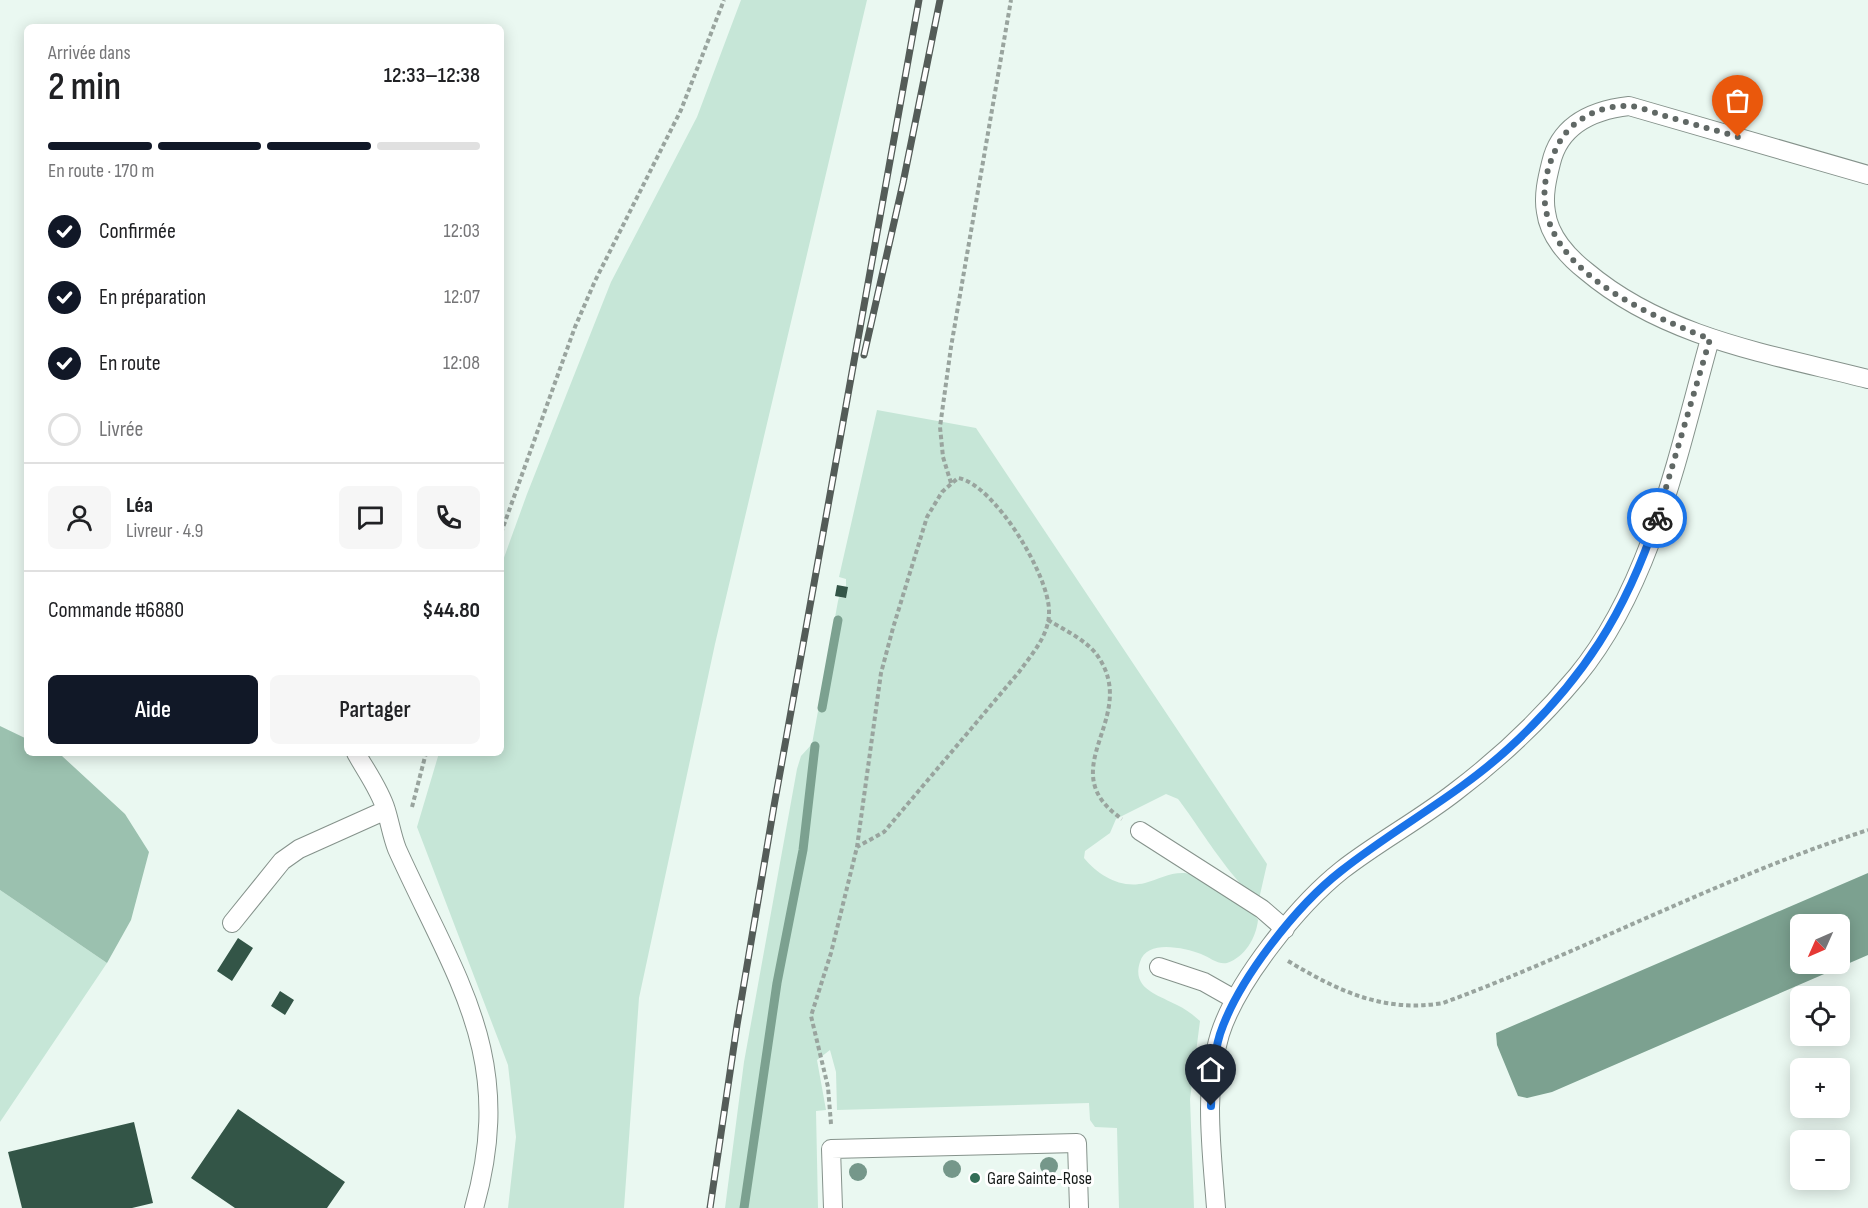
<!DOCTYPE html>
<html lang="fr">
<meta charset="utf-8">
<style>
:root{--surface:#fff;--page:#f6f6f6;--text:#202124;--muted:#757577;--line:#e0e0e0;--accent:#111827}
body{margin:0;font-family:"Sofia Sans Condensed",sans-serif;background:var(--page);color:var(--text);height:100vh;display:flex;flex-direction:column;font-size:22px;white-space:nowrap}
*{box-sizing:border-box;margin:0}
p{font-size:20px;color:var(--muted)}
.icon{flex:none;width:33px;height:33px;fill:none;stroke:currentColor;stroke-width:2;stroke-linecap:round;stroke-linejoin:round}
.map{position:relative;flex:1;overflow:hidden}
.panel{position:absolute;left:24px;top:24px;width:480px;height:732px;display:flex;flex-direction:column;background:var(--surface);border-radius:9px;box-shadow:0 3px 15px #0003}
.panel>*{flex:none}
.needle{width:39px;rotate:225deg}
.fabs{position:absolute;left:1790px;top:914px;display:grid;gap:12px}
.fabs a{display:grid;place-items:center;width:60px;height:60px;border-radius:9px;background:var(--surface);box-shadow:0 3px 15px #0003;font-size:30px}
.pin{position:absolute;display:grid;place-items:center;width:51px;height:51px;color:#fff;margin:-62px -26px;border-radius:50% 50% 50% 0;rotate:-45deg;box-shadow:0 0 6px #0007}
.pin .icon{rotate:45deg}
.courier{position:absolute;display:grid;place-items:center;width:60px;height:60px;margin:-30px;border:4px solid #1a73e8;border-radius:50%;background:#fff;color:#222;box-shadow:0 2px 8px #0007}
.overview em{font-style:normal;font-weight:600}
.overview div{display:flex;flex-direction:column-reverse}
.overview{display:flex;align-items:center;justify-content:space-between;height:102px;padding:0 24px}
h1{font-size:39px;font-weight:600;line-height:45px}
.bar{display:grid;grid-template-columns:repeat(4,1fr);gap:9px 6px;align-content:center;height:72px;padding:0 24px}
.bar i{height:8px;border-radius:4px;background:var(--line)}
.bar .active{background:var(--accent)}
.bar p{grid-column:span 4}
.line{display:flex;align-items:center;gap:15px;padding:0 24px;border-top:2px solid var(--line)}
.line div{flex:1}
.round{display:grid;place-items:center;flex:none;width:63px;height:63px;border-radius:9px;background:var(--page)}
ol{padding:0 24px;list-style:none}
li{display:flex;align-items:center;gap:18px;height:66px}
li p{margin-inline-start:auto}
li .icon{padding:6px;border-radius:50%;background:var(--accent);color:#fff;stroke-width:4}
li:last-child{color:var(--muted)}
li i{width:33px;height:33px;border:3px solid var(--line);border-radius:50%}
.cta{display:flex;gap:12px;margin-top:auto;padding:12px 24px}
.cta a{flex:1;height:69px;border-radius:9px;background:var(--accent);color:#fff;font-size:24px;font-weight:600;line-height:69px;text-align:center}
.cta a+a{background:var(--page);color:var(--text)}
.map>svg:first-child{display:block}
</style>
<div class="map">
<svg width="1868" height="1208" viewBox="0 0 1868 1208">
<rect width="100%" height="100%" fill="#eaf8f1"/>
<path fill="#c6e6d7" d="M741,0H867L715,644L639,998L624,1208H508L516,1137L508,1065L417,827L439,753H501V566L527,494L611,282L697,117Z
M877,410L976,428L1267,864L1259,899C1235,887 1197,823 1178,799L1166,794L1116,819L1110,833L1085,851L1084,858C1099,876 1121,889 1145,883C1159,879 1170,872 1185,873C1200,875 1214,887 1226,895C1238,902 1251,908 1258,920C1256,938 1245,957 1227,963C1218,965 1209,957 1201,954C1184,948 1147,939 1140,962C1131,989 1159,995 1177,1005C1186,1009 1193,1015 1200,1021L1190,1099L1194,1208H1119L1117,1128L1095,1127L1090,1120L1089,1103L837,1110L836,1072L830,1050L817,1060L826,1110L816,1111L818,1208H725L744,1062L797,769L801,756L812,744L838,601L839,597L846,598V579L839,577Z
M0,890L107,963L0,1122Z"/>
<path fill="#9bc1af" d="M0,726L27,739V753H57L62,756L125,814L149,852L131,920L107,963L0,890Z"/>
<path fill="#7ca190" fill-rule="evenodd" d="M1868,873V955L1552,1092L1527,1098L1518,1096L1497,1045L1496,1033ZM1800,924H1839V963H1800Z"/>
<g fill="none" stroke-linecap="round" stroke-linejoin="round">
<path stroke="#7ca190" stroke-width="9" d="M822,708L838,620
M744,1208L777,983L803,850L815,746"/>
</g>
<path fill="#335547" d="M837,585L848,587L846,598L835,596Z
M238,938L253,948L232,981L217,971Z
M280,991L294,1000L285,1015L271,1006Z
M238,1109L345,1182L327,1208H235L191,1178Z
M134,1122L153,1203L132,1208H22L8,1152Z"/>
<g fill="none" stroke-linecap="round" stroke-linejoin="round">
<g stroke="#85928b" stroke-width="20">
<path id="lane" d="M1868,175L1629,106C1594,110 1560,124 1551,163C1547,179 1543,196 1546,212C1549,236 1568,257 1586,271C1665,338 1770,354 1868,379
M356,753C366,771 380,790 386,810C390,823 392,836 397,849C456,980 517,1056 474,1208
M1140,831L1262,909L1285,929
M232,923L282,861L299,849L386,810
M1159,967L1204,982L1234,999
M833,1208L831,1149L1077,1143L1079,1208
M1216,1208C1212,1152 1203,1089 1220,1034C1237,981 1298,905 1342,870C1378,842 1419,820 1455,792C1500,758 1541,719 1577,676C1652,585 1679,450 1710,339"/>
</g>
<path stroke="#99a49e" stroke-width="4" stroke-dasharray="4.5 3" stroke-linecap="butt" d="M951,483L943,457L940,427L951,347L1011,0
M501,533L575,327L595,281L681,110L724,0
M1048,620C1063,629 1086,640 1097,655C1142,718 1049,769 1122,819
M412,807L426,753
M1288,961C1338,991 1384,1013 1443,1003C1587,950 1722,877 1868,830
M831,1124L828,1087L811,1016L831,953L857,847L881,673L893,628L927,517L942,492L958,478C994,484 1049,575 1049,611C1050,634 1032,654 1019,672L884,832L857,847"/>
<use href="#lane" stroke="#fff" stroke-width="18"/>
<g stroke="#545c58" stroke-width="7">
<path id="rail" d="M864,355L903,183L940,0
M710,1208L737,1025L774,806L919,0"/>
</g>
<use href="#rail" stroke="#fff" stroke-width="4.5" stroke-dasharray="14" stroke-linecap="butt"/>
</g>
<g fill="#75978a">
<circle cx="1049" cy="1166" r="9"/>
<circle cx="952" cy="1169" r="9"/>
<circle cx="858" cy="1172" r="9"/>
</g>
<g fill="none" stroke-linecap="round" stroke-linejoin="round">
<path stroke="#606865" stroke-width="6" stroke-dasharray="0 10.8" d="M1657,518L1710,339C1630,308 1501,250 1559,143C1572,119 1601,105 1628,106C1638,106 1649,111 1659,114C1685,122 1711,129 1738,137"/>
<path stroke="#1a73e8" stroke-width="8" d="M1211,1106C1212,1082 1213,1057 1220,1034C1238,980 1296,906 1341,871C1395,828 1458,795 1509,748C1583,680 1626,612 1657,518"/>
</g>
<circle fill="#336d56" stroke="#fff" stroke-width="2" cx="975" cy="1178" r="6"/>
<g text-anchor="middle" stroke-width="6" stroke-linejoin="round" paint-order="stroke">
<g font-size="18" fill="#161b19" stroke="#fff" text-anchor="start">
<text x="987" y="1184">Gare Sainte-Rose</text>
</g>
</g>
</svg>
<div class="fabs">
<a><svg class="needle" viewBox="-14 -14 28 28"><path d="M0-13l5 13h-10z" fill="#e53935"/><path d="M0 13l5-13h-10z" fill="#757577"/></svg></a>
<a><svg class="icon" aria-label="locate" viewBox="0 0 24 24"><circle cx="12" cy="12" r="6"/><path d="M12 2v4M12 18v4M2 12h4M18 12h4"/></svg></a>
<a>+</a>
<a>−</a>
</div>
<div class="pin" style="left:1738px;top:137px;background:#ea580c"><svg class="icon" aria-label="bag" viewBox="0 0 24 24"><path d="M5 8h14l-1 12H6zM9 8a3 3 0 0 1 6 0"/></svg></div>
<div class="pin" style="left:1211px;top:1106px;background:#1f2937"><svg class="icon" aria-label="home" viewBox="0 0 24 24"><path d="M3 11l9-7 9 7M6 9v11h12V9"/></svg></div>
<div class="courier" style="left:1657px;top:518px"><svg class="icon" aria-label="bike" viewBox="0 0 24 24"><circle cx="6" cy="16" r="4"/><circle cx="18" cy="16" r="4"/><path d="M6 16l4-8h5l3 8M10 8l3 8H6M13 5h3"/></svg></div>
<section class="panel">
<div class="overview"><div><h1>2 min</h1><p>Arrivée dans</p></div><em>12:33–12:38</em></div>
<div class="bar"><i class="active"></i><i class="active"></i><i class="active"></i><i></i><p>En route · 170 m</p></div>
<ol>
<li><svg class="icon" aria-label="check" viewBox="0 0 24 24"><path d="M5 12l5 5 9-10"/></svg>Confirmée<p>12:03</p></li>
<li><svg class="icon" aria-label="check" viewBox="0 0 24 24"><path d="M5 12l5 5 9-10"/></svg>En préparation<p>12:07</p></li>
<li><svg class="icon" aria-label="check" viewBox="0 0 24 24"><path d="M5 12l5 5 9-10"/></svg>En route<p>12:08</p></li>
<li><i></i>Livrée</li>
</ol>
<div class="line" style="height:108px"><a class="round"><svg class="icon" aria-label="person" viewBox="0 0 24 24"><circle cx="12" cy="8" r="4"/><path d="M4 21q1-7 8-7t8 7"/></svg></a><div><b>Léa</b><p>Livreur · 4.9</p></div><a class="round"><svg class="icon" aria-label="chat" viewBox="0 0 24 24"><path d="M4 5h16v11H9l-5 4z"/></svg></a><a class="round"><svg class="icon" aria-label="phone" viewBox="0 0 24 24"><path d="M5 4h4l2 5-3 2q2 4 5 5l2-3 5 2v4C11 20 4 13 5 4z"/></svg></a></div>
<div class="line" style="height:78px"><div>Commande #6880</div><b>$44.80</b></div>
<div class="cta"><a>Aide</a><a>Partager</a></div>
</section>
</div>
